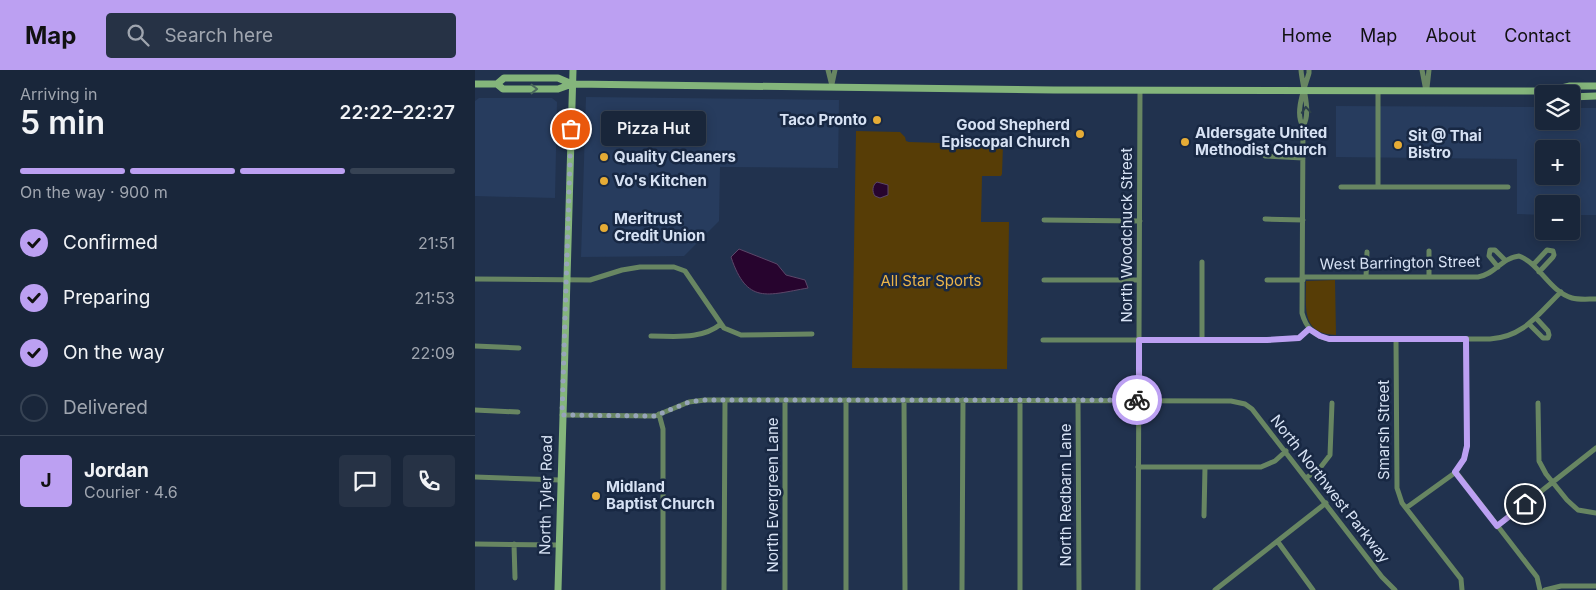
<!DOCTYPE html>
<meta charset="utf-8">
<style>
:root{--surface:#19263a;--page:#263245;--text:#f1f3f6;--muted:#9fa5af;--line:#374354;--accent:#bca0f2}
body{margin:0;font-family:Inter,sans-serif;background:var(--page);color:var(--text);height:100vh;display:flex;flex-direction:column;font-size:19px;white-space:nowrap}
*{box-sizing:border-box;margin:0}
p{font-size:16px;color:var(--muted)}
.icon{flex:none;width:28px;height:28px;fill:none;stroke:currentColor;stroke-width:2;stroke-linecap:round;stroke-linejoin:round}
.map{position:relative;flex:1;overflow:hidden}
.drawer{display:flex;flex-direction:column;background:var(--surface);width:475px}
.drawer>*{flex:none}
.fabs{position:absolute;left:1060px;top:15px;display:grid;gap:10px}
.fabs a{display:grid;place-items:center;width:45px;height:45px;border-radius:5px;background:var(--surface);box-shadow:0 2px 12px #0003,0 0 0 1px var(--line);font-size:25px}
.pin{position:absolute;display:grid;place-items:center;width:42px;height:42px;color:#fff;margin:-21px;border:2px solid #fff;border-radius:50%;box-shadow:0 1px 5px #0007}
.courier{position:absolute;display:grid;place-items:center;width:50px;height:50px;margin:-25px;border:4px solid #bca0f2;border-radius:50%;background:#fff;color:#222;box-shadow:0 1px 6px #0007}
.bubble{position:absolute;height:35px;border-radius:5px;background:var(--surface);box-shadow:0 2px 12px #0003,0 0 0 1px var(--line);font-size:16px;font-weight:600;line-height:35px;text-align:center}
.head em{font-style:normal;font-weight:600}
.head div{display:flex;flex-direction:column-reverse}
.head{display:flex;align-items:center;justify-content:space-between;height:85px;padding:0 20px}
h1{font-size:32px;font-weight:600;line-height:38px}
.bar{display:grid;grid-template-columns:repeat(4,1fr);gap:8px 5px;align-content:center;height:60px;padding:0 20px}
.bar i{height:6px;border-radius:4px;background:var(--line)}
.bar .selected{background:var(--accent)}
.bar p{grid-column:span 4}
.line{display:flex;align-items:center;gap:12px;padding:0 20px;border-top:1px solid var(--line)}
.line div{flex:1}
.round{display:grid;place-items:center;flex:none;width:52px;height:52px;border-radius:5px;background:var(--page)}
ol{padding:0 20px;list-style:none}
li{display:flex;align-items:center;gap:15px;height:55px}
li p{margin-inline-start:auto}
li .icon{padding:5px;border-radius:50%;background:var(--accent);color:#111;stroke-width:4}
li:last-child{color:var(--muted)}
li i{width:28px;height:28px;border:2px solid var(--line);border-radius:50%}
header{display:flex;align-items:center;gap:30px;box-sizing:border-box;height:70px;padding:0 25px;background:var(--accent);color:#111}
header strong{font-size:24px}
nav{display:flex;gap:28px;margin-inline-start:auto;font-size:18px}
.search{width:350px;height:45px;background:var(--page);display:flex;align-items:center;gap:12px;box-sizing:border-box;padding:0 18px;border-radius:5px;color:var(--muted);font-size:19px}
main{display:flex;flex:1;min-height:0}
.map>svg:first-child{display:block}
</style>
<header>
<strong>Map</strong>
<div class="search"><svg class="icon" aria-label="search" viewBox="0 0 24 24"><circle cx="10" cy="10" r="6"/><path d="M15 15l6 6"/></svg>Search here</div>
<nav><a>Home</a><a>Map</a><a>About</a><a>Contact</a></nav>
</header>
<main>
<section class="drawer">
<div class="head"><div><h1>5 min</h1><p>Arriving in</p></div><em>22:22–22:27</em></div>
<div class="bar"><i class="selected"></i><i class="selected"></i><i class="selected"></i><i></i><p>On the way · 900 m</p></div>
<ol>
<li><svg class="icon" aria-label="check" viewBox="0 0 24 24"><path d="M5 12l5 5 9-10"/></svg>Confirmed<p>21:51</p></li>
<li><svg class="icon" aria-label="check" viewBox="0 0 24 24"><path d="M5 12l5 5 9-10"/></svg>Preparing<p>21:53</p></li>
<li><svg class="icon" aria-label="check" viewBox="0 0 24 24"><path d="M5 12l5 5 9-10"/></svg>On the way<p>22:09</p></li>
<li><i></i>Delivered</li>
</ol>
<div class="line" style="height:90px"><b class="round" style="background:var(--accent);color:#111">J</b><div><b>Jordan</b><p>Courier · 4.6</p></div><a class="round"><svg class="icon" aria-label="chat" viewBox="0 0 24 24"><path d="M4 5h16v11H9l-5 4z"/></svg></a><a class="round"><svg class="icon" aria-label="phone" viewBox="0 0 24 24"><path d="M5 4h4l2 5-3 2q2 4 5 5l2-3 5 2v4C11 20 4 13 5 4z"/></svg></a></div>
</section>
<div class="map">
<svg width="1121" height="520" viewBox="0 0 1121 520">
<rect width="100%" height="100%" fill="#21324e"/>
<path fill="#273c5e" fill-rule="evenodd" d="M111,27L364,30L363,98L245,97L244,151L209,186L106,187Z
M4,28H77L82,32L80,128L0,126V31Z
M861,36L1069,37V51H1096V38H1121V145H1096V134H1069V145L1042,144V89L861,87ZM1069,79H1096V106H1069Z"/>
<path fill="#573d06" d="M381,61L425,62L430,67L431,71L434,72L528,75L527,104L526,106H507L506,152H534L532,299L377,298Z
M860,210L861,265C826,264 831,238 831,211Z"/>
<path fill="#27042e" stroke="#5c4769" d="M402,112L413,115V125L405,128L400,126C397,122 397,115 402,112Z
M264,179L302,194L311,205L330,210L333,218C292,225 272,235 256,187Z"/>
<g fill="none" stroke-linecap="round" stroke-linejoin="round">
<path stroke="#688662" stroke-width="5" d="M353,0L357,16
M826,0C827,15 837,43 828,56C819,43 830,17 834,3V0
M947,0L951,21
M357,14L360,0
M952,18L954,0
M903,21V117
M828,56L827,243C831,258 839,266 854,269H1015C1049,267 1063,244 1086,222
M790,86L828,88
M866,117H1033
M790,149L828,150
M569,150L665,151
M954,181V207
M727,192V270
M1058,195L1072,180L1078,181L1079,185L1078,187L1064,202
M1023,197L1014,186L1015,180H1020L1030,190
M827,207H1003C1021,204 1026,188 1044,186C1065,194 1074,221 1097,228C1104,230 1113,229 1121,229
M891,207L892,182
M0,209L115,210L147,200L165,197H199L210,201L249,258L266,265L337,264
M569,210H664
M792,210H828
M1054,254L1068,268H1073L1074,265L1073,261L1061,248
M176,266C200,266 226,270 246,254
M921,269L922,418L927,433L986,509L987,520
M568,270H792L824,268L834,259
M0,276L44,278
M429,330L430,520
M603,330L604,520
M1063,333L1064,391L1071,404L1092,430L1103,440L1121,443
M0,340L43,342
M184,344L188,359V520
M87,345L180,346L214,332L230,330L756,331L770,334L777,339L907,507L920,520
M663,397H786L800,391L811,381
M981,402L1062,507L1065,520
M0,407L85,410
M831,408L845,398L855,385L857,333
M931,438L981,402L989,389L992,376L991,269
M729,446L730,397
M1022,456L1121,378
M803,472L838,520
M0,474L83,475
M39,474L40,508
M249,520L250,330
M310,520V330
M371,520V330
M487,520L488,330
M545,520V330
M663,520L665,20
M740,520L851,433
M1070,520L1086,516H1121"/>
<path stroke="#84b57b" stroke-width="7" d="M0,14H22L28,19H83L97,14L579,20L1074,21L1095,16H1121
M22,14L29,8H83L97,14
M1096,27L1121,26
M83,520L98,0"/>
</g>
<defs><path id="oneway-chevron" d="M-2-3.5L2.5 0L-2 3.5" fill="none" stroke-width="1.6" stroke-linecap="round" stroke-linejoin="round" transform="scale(1.25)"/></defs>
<use stroke="#49675c" href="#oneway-chevron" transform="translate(59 19)"/>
<use stroke="#2c404b" href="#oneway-chevron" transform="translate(831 40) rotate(-94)"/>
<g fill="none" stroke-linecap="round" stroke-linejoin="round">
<path stroke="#97a4ba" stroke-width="5" stroke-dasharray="0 9" d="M96,59L87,345L180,346L214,332L230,330H662"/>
<path stroke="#bca0f2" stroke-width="6" d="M662,330H664V270H792L824,268L834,259L845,266L854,269H991L992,376L989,389L980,402L1022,456L1050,434"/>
</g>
<g fill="#e6ac36" stroke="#182843" stroke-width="2">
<circle cx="402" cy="50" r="5"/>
<circle cx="605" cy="64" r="5"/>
<circle cx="710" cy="72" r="5"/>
<circle cx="923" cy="75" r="5"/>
<circle cx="129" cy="87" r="5"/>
<circle cx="129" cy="111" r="5"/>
<circle cx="129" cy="158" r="5"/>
<circle cx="121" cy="426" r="5"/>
</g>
<g text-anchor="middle" stroke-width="5" stroke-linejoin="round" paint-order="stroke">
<g font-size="15" font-weight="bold" fill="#d7e2f4" stroke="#182843" text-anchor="start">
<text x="392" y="55" text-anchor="end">Taco Pronto</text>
<text x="595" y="60" text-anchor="end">Good Shepherd<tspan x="595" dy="17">Episcopal Church</tspan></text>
<text x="720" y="68">Aldersgate United<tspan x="720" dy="17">Methodist Church</tspan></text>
<text x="933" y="71">Sit @ Thai<tspan x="933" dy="17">Bistro</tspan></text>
<text x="139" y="92">Quality Cleaners</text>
<text x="139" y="116">Vo's Kitchen</text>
<text x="139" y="154">Meritrust<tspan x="139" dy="17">Credit Union</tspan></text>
<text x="131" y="422">Midland<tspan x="131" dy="17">Baptist Church</tspan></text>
</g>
<g font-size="15" fill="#d7e2f4" stroke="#182843">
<text transform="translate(652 165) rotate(-90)" y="5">North Woodchuck Street</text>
<text transform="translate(925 193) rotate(-1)" y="5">West Barrington Street</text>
<text transform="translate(909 360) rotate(-90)" y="5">Smarsh Street</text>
<text transform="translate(855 419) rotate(52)" y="5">North Northwest Parkway</text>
<text transform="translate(71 425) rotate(-89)" y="5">North Tyler Road</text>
<text transform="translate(298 425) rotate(-90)" y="5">North Evergreen Lane</text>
<text transform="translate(591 425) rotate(-90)" y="5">North Redbarn Lane</text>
</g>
<g font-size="15" fill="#ecb448" stroke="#182843">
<text x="456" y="216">All Star Sports</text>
</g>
</g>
</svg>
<div class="fabs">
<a><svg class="icon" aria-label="layers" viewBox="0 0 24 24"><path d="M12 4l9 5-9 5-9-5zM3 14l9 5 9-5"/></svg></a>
<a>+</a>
<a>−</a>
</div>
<div class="pin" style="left:96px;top:59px;background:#ea580c"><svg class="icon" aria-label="bag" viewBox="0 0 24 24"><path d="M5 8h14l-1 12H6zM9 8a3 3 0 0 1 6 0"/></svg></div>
<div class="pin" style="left:1050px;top:434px;background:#1f2937"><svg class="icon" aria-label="home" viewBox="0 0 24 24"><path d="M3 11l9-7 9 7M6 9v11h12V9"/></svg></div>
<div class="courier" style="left:662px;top:330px"><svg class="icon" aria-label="bike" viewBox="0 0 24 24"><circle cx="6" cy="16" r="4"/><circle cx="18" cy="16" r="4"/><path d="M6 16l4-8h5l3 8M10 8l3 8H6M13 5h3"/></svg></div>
<div class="bubble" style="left:126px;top:41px;width:105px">Pizza Hut</div>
</div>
</main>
